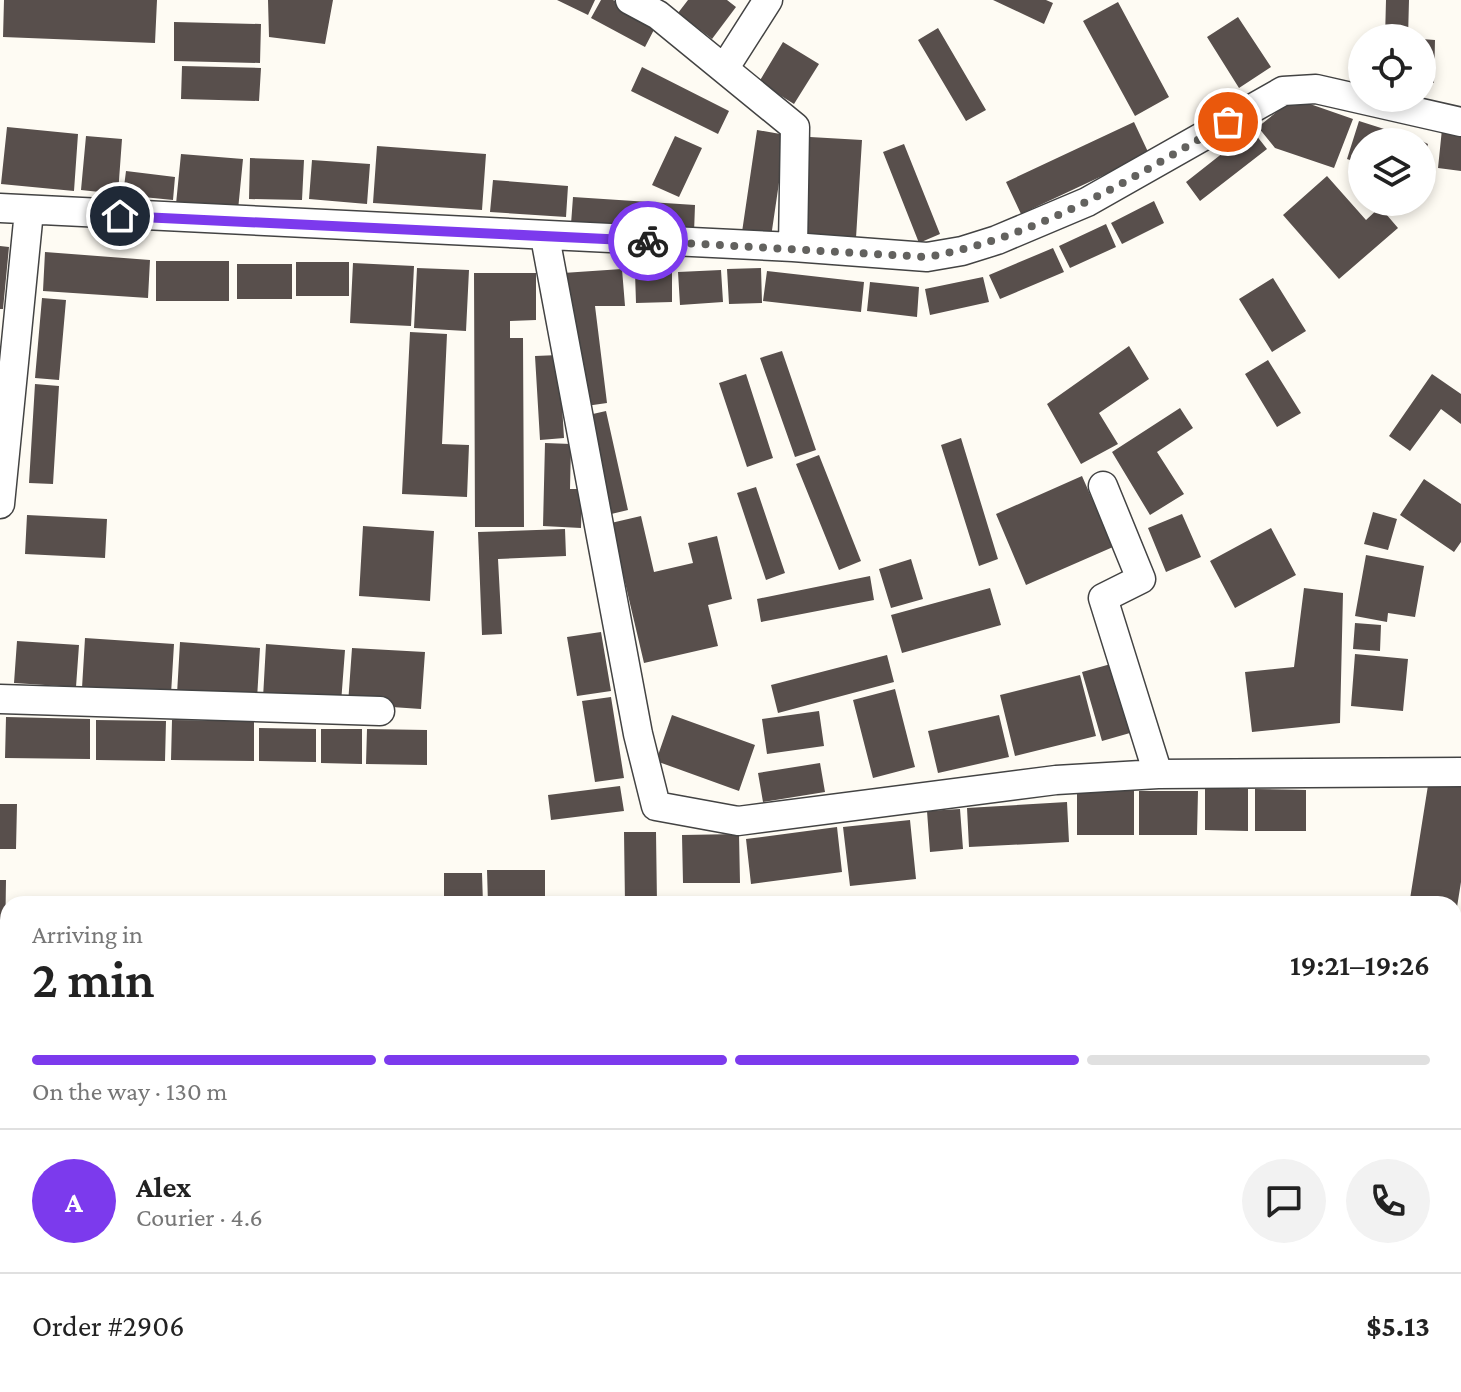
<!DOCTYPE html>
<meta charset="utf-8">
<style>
:root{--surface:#fff;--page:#f2f2f2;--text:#222;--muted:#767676;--line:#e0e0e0;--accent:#7c3aed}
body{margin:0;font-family:"Crimson Pro",serif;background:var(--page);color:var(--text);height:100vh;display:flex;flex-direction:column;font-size:30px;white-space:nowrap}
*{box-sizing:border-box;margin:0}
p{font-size:26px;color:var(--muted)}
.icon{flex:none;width:44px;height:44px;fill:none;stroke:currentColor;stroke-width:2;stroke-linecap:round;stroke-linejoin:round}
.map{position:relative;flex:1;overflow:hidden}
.sheet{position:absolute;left:0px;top:896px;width:1462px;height:496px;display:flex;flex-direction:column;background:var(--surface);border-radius:24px 24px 0 0;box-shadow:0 4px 12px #0003}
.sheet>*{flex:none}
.buttons{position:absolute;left:1348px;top:24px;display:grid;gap:16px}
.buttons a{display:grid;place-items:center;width:88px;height:88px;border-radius:50%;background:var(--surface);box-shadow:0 4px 12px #0003;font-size:40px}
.pin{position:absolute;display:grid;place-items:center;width:68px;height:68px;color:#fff;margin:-34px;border:4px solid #fff;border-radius:50%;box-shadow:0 2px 8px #0007}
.courier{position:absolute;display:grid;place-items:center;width:80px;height:80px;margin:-40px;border:6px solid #7c3aed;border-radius:50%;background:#fff;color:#222;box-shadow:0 2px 10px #0007}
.headline em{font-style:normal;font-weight:600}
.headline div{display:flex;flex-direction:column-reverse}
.headline{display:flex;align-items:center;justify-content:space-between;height:136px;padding:0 32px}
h1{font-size:52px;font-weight:600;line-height:60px}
.bar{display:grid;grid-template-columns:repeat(4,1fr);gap:12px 8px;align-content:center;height:96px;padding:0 32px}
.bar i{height:10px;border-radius:6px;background:var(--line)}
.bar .current{background:var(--accent)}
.bar p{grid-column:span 4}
.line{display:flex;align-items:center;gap:20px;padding:0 32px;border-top:2px solid var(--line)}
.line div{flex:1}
.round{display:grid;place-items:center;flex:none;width:84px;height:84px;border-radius:42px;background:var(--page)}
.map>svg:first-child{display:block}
</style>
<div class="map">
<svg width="1461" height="1392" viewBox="0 0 1461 1392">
<rect width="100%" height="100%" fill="#fefbf3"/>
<path fill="#584f4c" d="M4,0H157L155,43L3,37Z
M268,0H333L325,44L269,37Z
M557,0H595L588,15Z
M601,0H613L657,24L645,47L591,18Z
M688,0H727L736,7L712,39L678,13Z
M993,0H1046L1053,3L1044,24Z
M1386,0H1409L1408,38H1385Z
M1118,2L1169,97L1135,116L1083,21Z
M1238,17L1271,67L1239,88L1207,37Z
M174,22L261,24L260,63L174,61Z
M938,28L986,110L966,121L918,40Z
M1422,39L1435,40L1434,83H1422Z
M783,42L819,64L794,104L759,82Z
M182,66L261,68L259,101L181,99Z
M642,67L729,111L718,134L631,91Z
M1310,104L1353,119L1334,168L1275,148L1258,127L1284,106Z
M1359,121L1422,141V142H1362V164L1347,159Z
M1134,122L1149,154L1021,214L1006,182Z
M7,127L78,134L74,191L1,184Z
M1442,129L1461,131V171L1438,168Z
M757,130L786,135L771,237L742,232Z
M1252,130L1267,149L1200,201L1186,182Z
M86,136L122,139L118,194L81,190Z
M675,136L702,148L679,197L652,185Z
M810,137L862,140L856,238L804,235Z
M1422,141L1428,144L1423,162H1422Z
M904,144L940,234L919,243L883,152Z
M377,146L486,154L482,210L373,203Z
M181,154L243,159L238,210L176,204Z
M250,158L304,160L302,200L249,199Z
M312,160L370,164L367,204L309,199Z
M126,171L175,177L173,200L123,195Z
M1327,176L1366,220L1380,207L1398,228L1339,279L1283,215Z
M493,180L568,186L566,217L490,212Z
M573,197L695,205L694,233L571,224Z
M1154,201L1164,223L1122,244L1111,223Z
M1106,224L1116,247L1070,268L1059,246Z
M0,246L9,247L3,309H0Z
M1053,248L1064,272L1000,299L989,275Z
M45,252L150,260L148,298L43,291Z
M156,261H229V301H156Z
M296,262H349V296H296Z
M353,263L414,266L411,326L350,323Z
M237,264H292V299H237Z
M417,268L469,270L466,331L414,328Z
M761,268L762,303L729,304L727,269Z
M622,269L625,306H595L607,403L579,407L563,273Z
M721,270L723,302L680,305L678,272Z
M672,271V302L636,303L635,272Z
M767,271L864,282L861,312L763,301Z
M474,273H536V320L510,321V338H523L524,527H475Z
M983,277L989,302L930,315L925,289Z
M1273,278L1306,331L1272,352L1239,299Z
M870,282L919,287L917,317L867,311Z
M42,298L66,300L59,380L35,378Z
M410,332L447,334L442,444L469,445L467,497L402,494Z
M1129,346L1149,379L1099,413L1118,444L1081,464L1047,404Z
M782,351L816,450L795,457L760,358Z
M559,355L564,438L540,440L535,356Z
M1268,360L1301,413L1277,427L1245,374Z
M746,374L773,458L747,467L719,383Z
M1432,374L1461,394V424L1441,409L1410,451L1389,436Z
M35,384L59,386L53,484L29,483Z
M1180,408L1193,428L1157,452L1184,494L1150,515L1112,452Z
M606,411L628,510L607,515L584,416Z
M961,438L998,559L979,566L941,445Z
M545,443L571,444L570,489H582L581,528L543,526Z
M819,455L861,561L839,570L796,464Z
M1082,476L1113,547L1026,585L996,514Z
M1424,479L1461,504V542L1454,552L1400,515Z
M756,487L785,573L766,580L737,493Z
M1373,512L1397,519L1388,550L1364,544Z
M1182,514L1201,557L1166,572L1148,528Z
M27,515L107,519L105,558L25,554Z
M641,516L654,572L693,563L688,543L717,536L732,599L708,605L718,646L644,663L611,523Z
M363,526L434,531L430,601L359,596Z
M1271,528L1296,575L1235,608L1210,561Z
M565,529L566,556L498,559L502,634L482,635L478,532Z
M1366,555L1424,566L1415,617L1388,613L1387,622L1355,616Z
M911,559L923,599L891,608L879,569Z
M870,576L874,600L761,622L757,599Z
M990,588L1001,625L902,653L891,615Z
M1304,588L1343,593L1340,723L1252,732L1245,672L1294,667Z
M1355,623L1381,625L1380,651L1353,649Z
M601,632L611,691L577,696L567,637Z
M85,638L174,644L171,694L82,688Z
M17,641L79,645L76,687L14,683Z
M180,642L260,648L257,699L177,694Z
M266,644L345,650L341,703L263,698Z
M352,648L425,652L421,709L348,704Z
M1355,654L1408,659L1403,711L1351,706Z
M887,655L894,682L778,713L771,685Z
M1118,662L1137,731L1102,741L1082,672Z
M1080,675L1096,736L1015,756L1000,695Z
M895,689L915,767L873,778L853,700Z
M611,697L624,778L595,782L582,701Z
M819,711L824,746L767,754L762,719Z
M672,715L755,745L739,791L656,761Z
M999,715L1009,757L938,773L928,731Z
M6,717L90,719V759L5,758Z
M96,720L166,721L165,761L96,760Z
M172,720L254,721V761L171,760Z
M259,728L316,729V762L259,761Z
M321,729H362V764L321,763Z
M367,729L427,730V765L366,764Z
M820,763L825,792L763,802L758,773Z
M1429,779L1461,784V882L1457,907L1410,899Z
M620,786L624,811L551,820L548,795Z
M1205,789H1248V831L1205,830Z
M1255,789L1306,790V831H1255Z
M1077,791H1134V835H1077Z
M1139,791H1198L1197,835H1139Z
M1067,802L1069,842L969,847L967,808Z
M0,804H17L16,849H0Z
M960,809L963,849L930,852L927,811Z
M910,820L916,879L850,886L843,827Z
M837,827L842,872L751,884L746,839Z
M624,832H656L657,904H625Z
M739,834L740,883H683L682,835Z
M487,870H545V904H488Z
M444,873H482L483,904H444Z
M0,880H6L5,945H0Z
M0,1015H8V1057H0Z
M0,1100H8V1126H0Z
M0,1172H8V1214H0Z
M1461,1182V1206L1454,1208V1184Z
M0,1342H8V1384H33V1390L0,1392Z
M1454,1379L1461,1382V1392H1419L1399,1384H1454Z
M784,1384H811V1392H784Z
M817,1384H887L888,1392H817Z"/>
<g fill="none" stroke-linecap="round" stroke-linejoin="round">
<g stroke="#434343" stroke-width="31">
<path id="minor" d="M630,0L658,15L795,127L793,247
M724,69L768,0
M0,208L793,247L927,257L962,251L997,240L1087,202L1283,91L1316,89L1461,122
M545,237L638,734L656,806L738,821L1056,780L1158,774L1461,772
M1103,486L1141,579L1103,598L1158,774
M0,504L29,211
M0,699L380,711
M1454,1049H1461
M0,1077L8,1078
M1454,1116L1461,1080
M1454,1172L1461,1171
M0,1281H8
M1454,1329L1461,1332"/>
</g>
<use href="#minor" stroke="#fff" stroke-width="28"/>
</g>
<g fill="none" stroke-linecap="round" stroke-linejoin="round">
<path stroke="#63625f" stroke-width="8" stroke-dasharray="0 14.4" d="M648,241L927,257C1036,238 1134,178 1228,122"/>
<path stroke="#7c3aed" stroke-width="10" d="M120,216L648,241"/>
</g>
</svg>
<div class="buttons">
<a><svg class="icon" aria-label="locate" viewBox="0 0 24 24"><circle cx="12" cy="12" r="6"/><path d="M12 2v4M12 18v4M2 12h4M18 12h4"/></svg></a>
<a><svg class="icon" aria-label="layers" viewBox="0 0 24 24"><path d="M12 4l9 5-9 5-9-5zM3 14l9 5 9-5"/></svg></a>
</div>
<div class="pin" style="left:1228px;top:122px;background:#ea580c"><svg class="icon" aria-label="bag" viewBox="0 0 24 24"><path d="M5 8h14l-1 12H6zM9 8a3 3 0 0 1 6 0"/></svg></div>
<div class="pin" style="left:120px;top:216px;background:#1f2937"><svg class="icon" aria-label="home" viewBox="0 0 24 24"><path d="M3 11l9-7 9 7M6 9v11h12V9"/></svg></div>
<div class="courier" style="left:648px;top:241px"><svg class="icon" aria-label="bike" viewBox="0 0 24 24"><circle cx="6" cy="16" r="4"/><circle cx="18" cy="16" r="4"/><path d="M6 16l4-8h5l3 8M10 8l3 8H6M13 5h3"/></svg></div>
<section class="sheet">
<div class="headline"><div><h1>2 min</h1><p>Arriving in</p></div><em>19:21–19:26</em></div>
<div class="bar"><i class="current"></i><i class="current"></i><i class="current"></i><i></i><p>On the way · 130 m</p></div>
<div class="line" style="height:144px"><b class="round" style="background:var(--accent);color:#fff">A</b><div><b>Alex</b><p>Courier · 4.6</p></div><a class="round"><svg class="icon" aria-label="chat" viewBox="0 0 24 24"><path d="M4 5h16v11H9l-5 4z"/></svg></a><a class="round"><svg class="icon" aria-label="phone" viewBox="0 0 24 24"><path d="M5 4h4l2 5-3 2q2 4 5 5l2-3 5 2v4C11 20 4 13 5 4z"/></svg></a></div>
<div class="line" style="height:104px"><div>Order #2906</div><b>$5.13</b></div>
</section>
</div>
